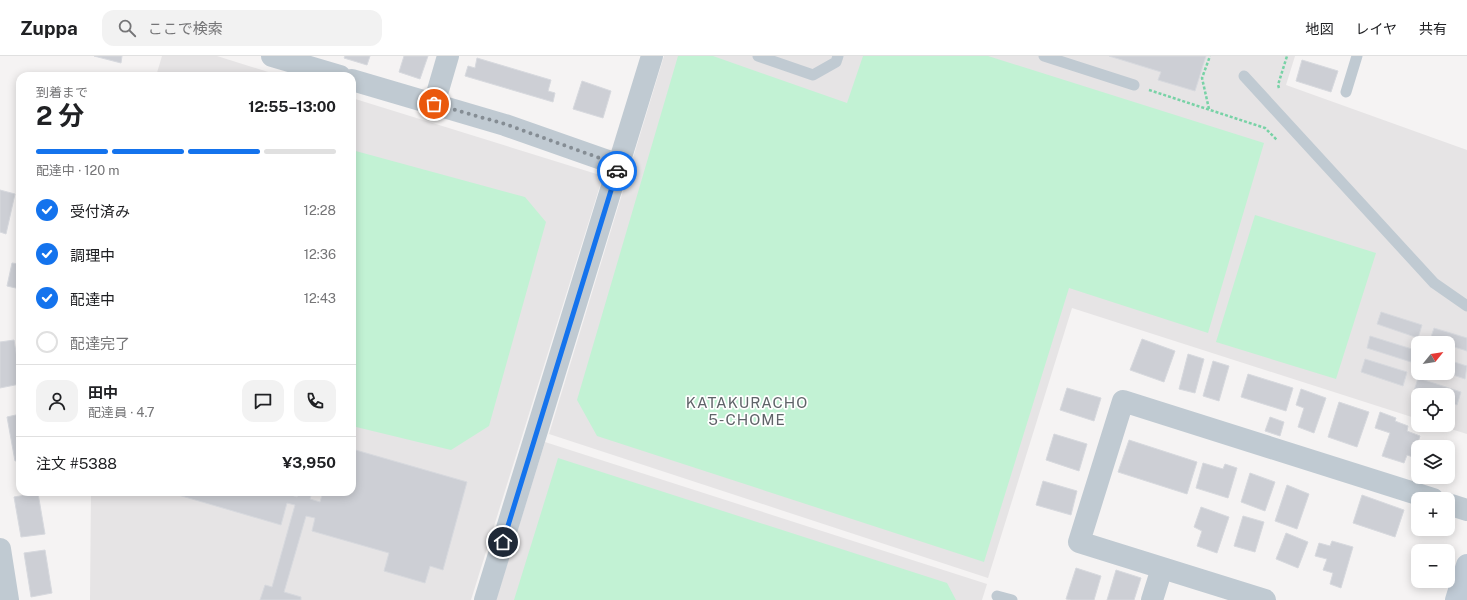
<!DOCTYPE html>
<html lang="ja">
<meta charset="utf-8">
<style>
:root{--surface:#fff;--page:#f2f2f2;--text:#202124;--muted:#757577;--line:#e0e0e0;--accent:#1473ed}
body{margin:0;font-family:"Public Sans","Noto Sans JP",sans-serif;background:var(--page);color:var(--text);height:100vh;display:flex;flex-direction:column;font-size:15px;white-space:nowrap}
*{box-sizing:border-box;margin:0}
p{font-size:13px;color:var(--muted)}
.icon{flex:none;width:22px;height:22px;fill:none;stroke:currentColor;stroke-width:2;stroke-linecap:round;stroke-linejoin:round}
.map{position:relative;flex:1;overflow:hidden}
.drawer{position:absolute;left:16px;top:16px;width:340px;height:424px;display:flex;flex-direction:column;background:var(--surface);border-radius:12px;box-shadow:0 2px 10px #0003}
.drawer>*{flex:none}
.needle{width:26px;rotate:60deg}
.controls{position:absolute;left:1411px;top:280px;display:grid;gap:8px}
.controls a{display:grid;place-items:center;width:44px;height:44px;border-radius:8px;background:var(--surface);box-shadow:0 2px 10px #0003;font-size:20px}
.pin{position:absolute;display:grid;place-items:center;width:34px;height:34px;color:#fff;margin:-17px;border:2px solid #fff;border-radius:50%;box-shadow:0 1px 4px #0007}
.courier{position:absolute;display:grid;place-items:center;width:40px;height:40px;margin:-20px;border:3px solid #1473ed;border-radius:50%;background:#fff;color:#222;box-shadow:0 1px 5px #0007}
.summary em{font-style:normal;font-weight:700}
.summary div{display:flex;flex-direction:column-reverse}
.summary{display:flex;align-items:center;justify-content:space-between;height:68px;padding:0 20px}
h1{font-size:26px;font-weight:700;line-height:30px}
.bar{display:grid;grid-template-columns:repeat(4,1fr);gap:6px 4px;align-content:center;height:48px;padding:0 20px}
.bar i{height:5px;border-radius:3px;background:var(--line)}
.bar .active{background:var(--accent)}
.bar p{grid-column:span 4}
.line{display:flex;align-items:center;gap:10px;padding:0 20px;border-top:1px solid var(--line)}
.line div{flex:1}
.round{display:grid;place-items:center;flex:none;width:42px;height:42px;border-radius:12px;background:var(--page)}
ol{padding:0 20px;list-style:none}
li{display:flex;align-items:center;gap:12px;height:44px}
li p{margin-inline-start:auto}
li .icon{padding:4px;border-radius:50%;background:var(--accent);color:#fff;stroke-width:4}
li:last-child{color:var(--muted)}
li i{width:22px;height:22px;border:2px solid var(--line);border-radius:50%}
header{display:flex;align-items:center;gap:24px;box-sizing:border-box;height:56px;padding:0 20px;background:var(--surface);border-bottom:1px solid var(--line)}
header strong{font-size:19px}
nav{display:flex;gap:22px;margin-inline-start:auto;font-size:14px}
.search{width:280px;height:36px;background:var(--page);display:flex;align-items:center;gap:10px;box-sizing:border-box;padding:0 14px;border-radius:12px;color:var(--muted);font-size:15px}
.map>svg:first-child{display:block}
</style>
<header>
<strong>Zuppa</strong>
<div class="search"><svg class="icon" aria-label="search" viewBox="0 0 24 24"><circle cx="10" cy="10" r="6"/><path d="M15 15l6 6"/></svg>ここで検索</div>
<nav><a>地図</a><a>レイヤ</a><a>共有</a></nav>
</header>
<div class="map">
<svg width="1467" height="544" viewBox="0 0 1467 544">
<rect width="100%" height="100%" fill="#f5f3f3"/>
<path fill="#e6e4e5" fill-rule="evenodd" d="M162,0H217L281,20H156Z
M664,0H1295L1286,29L1467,94V378L1438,369H1448V339H1418V363L1072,252L988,522L549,378ZM1418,287H1448V317H1418Z
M352,42L603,120L471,544H90L91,436H352Z
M545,386L987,528L982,544H496Z"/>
<path fill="#c2f2d4" d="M678,0H713L847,47L863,0H988L1264,87L1208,277L1069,232L984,506L597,380L577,344Z
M352,94L525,141L546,166L489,370L451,394L352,370Z
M1255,159L1376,197L1336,323L1216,286Z
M558,402L947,527L956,544H514Z"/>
<path fill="#cdcfd5" stroke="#d7d9de" d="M94,0H122L121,7Z
M345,0H370L367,9L344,2Z
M404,0H428L420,23L399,16Z
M1109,0H1206L1195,35L1158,24L1161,16Z
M477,2L551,24L548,35L555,37L553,46L465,20L468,10L475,12Z
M1302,4L1338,15L1331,36L1296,25Z
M582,25L611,35L603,62L573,53Z
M0,134L15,138L6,178L0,176Z
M12,207L20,208V233L7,230Z
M1381,256L1422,269L1418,282L1377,268Z
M1434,272L1467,282V295L1448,289V287H1440L1430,284Z
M1370,280L1415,294L1411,306L1367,292Z
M1142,283L1175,295L1164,326L1130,314Z
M14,284L20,320V328L0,332V286Z
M1188,298L1204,303L1195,337L1179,333Z
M1365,303L1407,316L1403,330L1361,316Z
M1448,304L1467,310L1465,323L1447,317Z
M1213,305L1229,310L1219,345L1203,340Z
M1248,318L1293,332L1286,355L1241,341Z
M1418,322L1461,336L1457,349L1448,346V339H1427L1414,335Z
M1067,332L1101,342L1094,365L1060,354Z
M1301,333L1326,342L1314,377L1298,371L1304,352L1296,349Z
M1339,346L1369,356L1357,391L1328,381Z
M1380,356L1396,362L1395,365L1408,370L1407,375L1420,380L1413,401L1407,399L1404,407L1382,400L1390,377L1375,372Z
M20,358V404L15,405L7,361Z
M1270,361L1284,366L1280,380L1265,375Z
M1054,378L1087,388L1079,415L1046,404Z
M1129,384L1197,406L1187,438L1118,416Z
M352,393L467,426L443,514L430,510L425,527L384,515L389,497L312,475L315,462L306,460L284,536L301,541V544H260L265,529L272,531L295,449L287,447L281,469L168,436H292L291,439L297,441L299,436H312L310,443L320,446L323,436H352Z
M1203,407L1223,413L1225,408L1237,412L1228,442L1196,432Z
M1250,417L1275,426L1265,455L1241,446Z
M1043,425L1077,435L1071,459L1036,449Z
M1287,429L1309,438L1297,473L1275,465Z
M38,437L45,478L21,481L14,441Z
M1362,439L1404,454L1395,481L1353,467Z
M1201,451L1229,461L1217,497L1197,490L1202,475L1194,471Z
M1243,460L1264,466L1255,496L1234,490Z
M1286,477L1308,486L1298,512L1276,503Z
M1332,485L1353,491L1341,532L1330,528L1333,517L1323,514L1327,503L1315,500L1319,487L1330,490Z
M45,494L52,537L31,541L24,497Z
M1076,512L1101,520L1094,544H1071L1066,543Z
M1116,514L1141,522L1134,544H1107Z"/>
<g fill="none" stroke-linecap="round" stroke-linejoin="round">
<path stroke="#78d2a6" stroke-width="2.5" stroke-dasharray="3 2" stroke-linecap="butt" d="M1279,32L1278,29L1287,0
M1149,34L1265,72L1277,84
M1209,53L1202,22L1210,0"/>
<path stroke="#c0cad2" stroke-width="11" d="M758,0L813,19L836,6L838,0
M1044,0L1134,29
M1244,20L1434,227L1467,250
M1346,36L1357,0
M997,540L1012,544"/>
<path stroke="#c0cad2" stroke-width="22" d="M272,0L340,20
M352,24L505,69L619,109
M434,48L448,0
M1448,448L1467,454
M0,493L8,544
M485,544L652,0
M1152,544L1162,512
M1265,544L1079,486L1123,345L1433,443"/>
<path stroke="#c0cbd6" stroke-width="22" d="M1456,544L1467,509"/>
</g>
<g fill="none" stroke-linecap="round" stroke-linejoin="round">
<path stroke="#858d94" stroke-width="4" stroke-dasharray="0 7.2" d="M434,48L505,68L619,109L617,115"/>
<path stroke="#1473ed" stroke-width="5" d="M503,486L617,115"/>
</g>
<g text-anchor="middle" stroke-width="3.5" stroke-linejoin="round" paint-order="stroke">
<g font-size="15" letter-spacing="1" fill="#5f6368" stroke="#fff">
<text x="747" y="352">KATAKURACHO<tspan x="747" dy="17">5-CHOME</tspan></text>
</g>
</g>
</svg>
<div class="controls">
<a><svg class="needle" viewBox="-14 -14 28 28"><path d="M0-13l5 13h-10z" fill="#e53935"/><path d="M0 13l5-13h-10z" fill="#757577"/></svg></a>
<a><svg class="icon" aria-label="locate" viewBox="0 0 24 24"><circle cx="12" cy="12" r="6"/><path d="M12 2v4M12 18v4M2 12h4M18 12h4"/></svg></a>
<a><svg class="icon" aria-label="layers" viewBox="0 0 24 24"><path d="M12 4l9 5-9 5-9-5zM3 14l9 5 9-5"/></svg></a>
<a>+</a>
<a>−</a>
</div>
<div class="pin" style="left:434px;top:48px;background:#ea580c"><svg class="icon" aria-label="bag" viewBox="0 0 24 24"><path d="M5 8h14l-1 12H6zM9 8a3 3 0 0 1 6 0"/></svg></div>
<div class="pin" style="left:503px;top:486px;background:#1f2937"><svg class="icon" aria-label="home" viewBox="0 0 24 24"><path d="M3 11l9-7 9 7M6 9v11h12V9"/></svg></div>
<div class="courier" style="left:617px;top:115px"><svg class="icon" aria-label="car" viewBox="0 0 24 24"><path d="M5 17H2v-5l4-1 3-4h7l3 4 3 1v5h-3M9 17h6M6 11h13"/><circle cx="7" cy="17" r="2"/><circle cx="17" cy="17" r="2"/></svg></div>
<section class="drawer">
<div class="summary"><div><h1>2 分</h1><p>到着まで</p></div><em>12:55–13:00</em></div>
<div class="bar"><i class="active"></i><i class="active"></i><i class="active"></i><i></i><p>配達中 · 120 m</p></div>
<ol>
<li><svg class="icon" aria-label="check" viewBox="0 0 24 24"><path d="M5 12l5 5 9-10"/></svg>受付済み<p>12:28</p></li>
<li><svg class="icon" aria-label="check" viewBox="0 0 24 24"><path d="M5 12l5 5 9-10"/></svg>調理中<p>12:36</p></li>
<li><svg class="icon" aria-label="check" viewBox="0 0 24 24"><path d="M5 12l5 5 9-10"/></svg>配達中<p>12:43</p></li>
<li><i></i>配達完了</li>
</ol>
<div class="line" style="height:72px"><a class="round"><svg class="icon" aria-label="person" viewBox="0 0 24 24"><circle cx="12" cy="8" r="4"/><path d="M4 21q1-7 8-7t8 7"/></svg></a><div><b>田中</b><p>配達員 · 4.7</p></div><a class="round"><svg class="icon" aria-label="chat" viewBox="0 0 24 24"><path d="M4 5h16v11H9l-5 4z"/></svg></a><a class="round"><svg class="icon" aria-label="phone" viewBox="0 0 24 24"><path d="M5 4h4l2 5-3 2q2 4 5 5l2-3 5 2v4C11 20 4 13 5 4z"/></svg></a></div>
<div class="line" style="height:52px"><div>注文 #5388</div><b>¥3,950</b></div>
</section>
</div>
